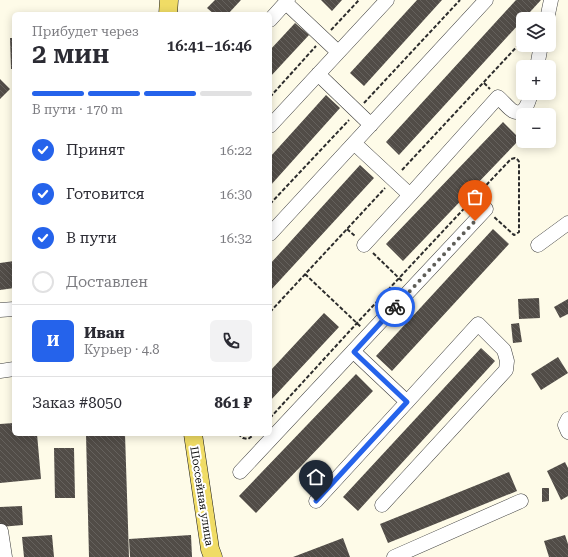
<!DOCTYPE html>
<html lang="ru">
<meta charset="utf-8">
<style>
:root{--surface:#fff;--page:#f2f2f3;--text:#2b2b33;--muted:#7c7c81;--line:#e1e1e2;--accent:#2563eb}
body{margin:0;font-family:"Roboto Serif",serif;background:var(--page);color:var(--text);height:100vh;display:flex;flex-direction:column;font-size:15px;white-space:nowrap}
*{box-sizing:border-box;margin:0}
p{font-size:13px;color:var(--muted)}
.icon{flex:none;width:22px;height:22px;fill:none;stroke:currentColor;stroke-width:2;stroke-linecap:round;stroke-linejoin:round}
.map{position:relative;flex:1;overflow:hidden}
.side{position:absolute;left:12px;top:12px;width:260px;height:424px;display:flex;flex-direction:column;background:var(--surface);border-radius:6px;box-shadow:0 2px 10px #0003}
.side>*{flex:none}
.fabs{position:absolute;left:516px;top:12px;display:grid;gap:8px}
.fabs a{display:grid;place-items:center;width:40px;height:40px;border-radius:6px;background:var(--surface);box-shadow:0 2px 10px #0003;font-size:20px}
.pin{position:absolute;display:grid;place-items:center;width:34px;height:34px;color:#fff;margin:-41px -17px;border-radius:50% 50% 50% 0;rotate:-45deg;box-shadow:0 0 4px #0007}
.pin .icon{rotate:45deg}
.courier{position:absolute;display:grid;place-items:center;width:40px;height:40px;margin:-20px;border:3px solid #2563eb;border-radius:50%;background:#fff;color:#222;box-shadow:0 1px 5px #0007}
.headline em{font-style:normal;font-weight:600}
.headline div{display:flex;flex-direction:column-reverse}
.headline{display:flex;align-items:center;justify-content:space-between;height:68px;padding:0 20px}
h1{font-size:26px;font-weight:600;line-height:30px}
.bar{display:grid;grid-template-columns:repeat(4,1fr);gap:6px 4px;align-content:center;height:48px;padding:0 20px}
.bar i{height:5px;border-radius:3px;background:var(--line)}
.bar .active{background:var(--accent)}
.bar p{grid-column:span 4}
.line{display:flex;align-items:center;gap:10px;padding:0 20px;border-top:1px solid var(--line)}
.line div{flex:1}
.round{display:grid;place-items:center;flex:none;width:42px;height:42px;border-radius:6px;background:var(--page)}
ol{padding:0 20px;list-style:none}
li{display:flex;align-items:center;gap:12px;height:44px}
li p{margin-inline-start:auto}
li .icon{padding:4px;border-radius:50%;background:var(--accent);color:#fff;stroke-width:4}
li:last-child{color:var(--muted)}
li i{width:22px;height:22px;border:2px solid var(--line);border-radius:50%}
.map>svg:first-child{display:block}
</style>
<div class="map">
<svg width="568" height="557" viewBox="0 0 568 557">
<defs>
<pattern id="building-back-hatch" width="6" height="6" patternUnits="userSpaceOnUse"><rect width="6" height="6" fill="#514c47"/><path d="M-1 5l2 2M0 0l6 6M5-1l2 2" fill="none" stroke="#65615d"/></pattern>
</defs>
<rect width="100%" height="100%" fill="#fefbe8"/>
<path fill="url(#building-back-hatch)" d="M215,0H241L228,14H214L207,8Z
M321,0H342L332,11Z
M417,0H442L364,86L350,73Z
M516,0H541L399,155L386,142Z
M295,23L309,35L270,77V50Z
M10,38H14V69H11Z
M0,79L10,89L0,99Z
M326,95L340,108L270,186V157Z
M503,122L520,139L403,261L386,244Z
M360,165L374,178L270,291V264Z
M493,229L509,244L392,371L376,356Z
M14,261V288L0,290V263Z
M539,298L540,318L519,319L518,299Z
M568,299V314L560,318L554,307Z
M324,313L339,327L270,401V371Z
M519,323L522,342L513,343L511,324Z
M481,348L495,361L358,511L343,497Z
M558,357L568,373L541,390L531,374Z
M356,374L373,391L256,513L239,496Z
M14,423V434H37L41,479L0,483V424Z
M86,434H125L129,557H89Z
M54,448H74L75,498H55Z
M565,462L568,468V496L561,500L547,471Z
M509,472L517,491L388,543L380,524Z
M542,488H549V501L542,502Z
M22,506L23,525L0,527V507Z
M52,535L54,557H24L22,537Z
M191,535L192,557H130L129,539Z
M565,535L568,544V557H549L544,541Z
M343,538L350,557H293Z"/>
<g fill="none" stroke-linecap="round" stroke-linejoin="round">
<g stroke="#3d3d3d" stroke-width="15">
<path id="minor" d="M286,3L338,52
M547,19L551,0
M270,20L288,0
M537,67L541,45
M318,74L371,125
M270,126L387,0
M354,143L410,195L364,245
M410,195L498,97C503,101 508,108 513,111C525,117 529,101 531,93
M270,234L486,0
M538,245L568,223
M0,310L14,309
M354,352L407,402L478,324L504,350L507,361L506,370L382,505
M0,371L14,369
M568,419L565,425L568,432
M240,472L486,209
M316,501L407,402
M1,531L5,557
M394,557L521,501"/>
</g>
<g stroke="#1b1b1b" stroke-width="19">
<path id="major" d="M168,14L169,0
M193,434L210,549L213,557"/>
</g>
<path stroke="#2c2c2c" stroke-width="2" stroke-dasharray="4 2" stroke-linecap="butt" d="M331,30L359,0
M484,83L490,89
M270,97L316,46
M364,103L460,0
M402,170L523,40
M270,204L349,120
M347,229L355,236
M373,253L403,282
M305,274L361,327
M270,312L385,188
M270,418L357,323L474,198L511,159L515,158L518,160L519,162V232L516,234L514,235L494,217
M238,434L243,438L248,439L255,434"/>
<use href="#minor" stroke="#fff" stroke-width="14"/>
<use href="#major" stroke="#f0dc65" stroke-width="18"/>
</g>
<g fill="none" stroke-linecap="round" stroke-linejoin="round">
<path stroke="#5f5e58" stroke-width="4" stroke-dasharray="0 7.2" d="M395,307L475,221"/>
<path stroke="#2563eb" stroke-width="5" d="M316,501L407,402L354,352L395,307"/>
</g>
<g text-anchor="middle" stroke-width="4" stroke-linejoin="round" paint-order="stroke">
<g font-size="11" fill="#0a0a0a" stroke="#fff">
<text transform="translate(202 496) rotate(81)" y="4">Шоссейная улица</text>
</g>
</g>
</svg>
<div class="fabs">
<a><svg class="icon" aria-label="layers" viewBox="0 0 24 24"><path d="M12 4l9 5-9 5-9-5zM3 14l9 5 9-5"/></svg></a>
<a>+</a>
<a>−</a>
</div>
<div class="pin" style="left:475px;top:221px;background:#ea580c"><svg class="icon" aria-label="bag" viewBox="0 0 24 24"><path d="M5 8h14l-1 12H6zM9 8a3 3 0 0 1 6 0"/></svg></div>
<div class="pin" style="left:316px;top:501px;background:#1f2937"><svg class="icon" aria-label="home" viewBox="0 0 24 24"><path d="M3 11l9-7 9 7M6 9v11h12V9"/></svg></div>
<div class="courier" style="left:395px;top:307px"><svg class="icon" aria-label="bike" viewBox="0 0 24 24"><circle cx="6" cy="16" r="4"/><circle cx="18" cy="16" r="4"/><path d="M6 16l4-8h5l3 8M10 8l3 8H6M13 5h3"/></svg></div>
<section class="side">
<div class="headline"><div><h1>2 мин</h1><p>Прибудет через</p></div><em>16:41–16:46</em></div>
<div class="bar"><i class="active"></i><i class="active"></i><i class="active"></i><i></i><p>В пути · 170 m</p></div>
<ol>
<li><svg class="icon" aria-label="check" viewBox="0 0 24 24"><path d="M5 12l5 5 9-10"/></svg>Принят<p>16:22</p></li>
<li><svg class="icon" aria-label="check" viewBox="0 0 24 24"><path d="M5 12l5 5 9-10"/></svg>Готовится<p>16:30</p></li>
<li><svg class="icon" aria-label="check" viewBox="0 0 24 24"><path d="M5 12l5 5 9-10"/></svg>В пути<p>16:32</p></li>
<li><i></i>Доставлен</li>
</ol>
<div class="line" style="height:72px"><b class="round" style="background:var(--accent);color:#fff">И</b><div><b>Иван</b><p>Курьер · 4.8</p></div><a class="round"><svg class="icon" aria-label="phone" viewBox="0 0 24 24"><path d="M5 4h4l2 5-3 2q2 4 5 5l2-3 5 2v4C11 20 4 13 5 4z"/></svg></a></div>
<div class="line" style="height:52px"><div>Заказ #8050</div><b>861 ₽</b></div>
</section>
</div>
